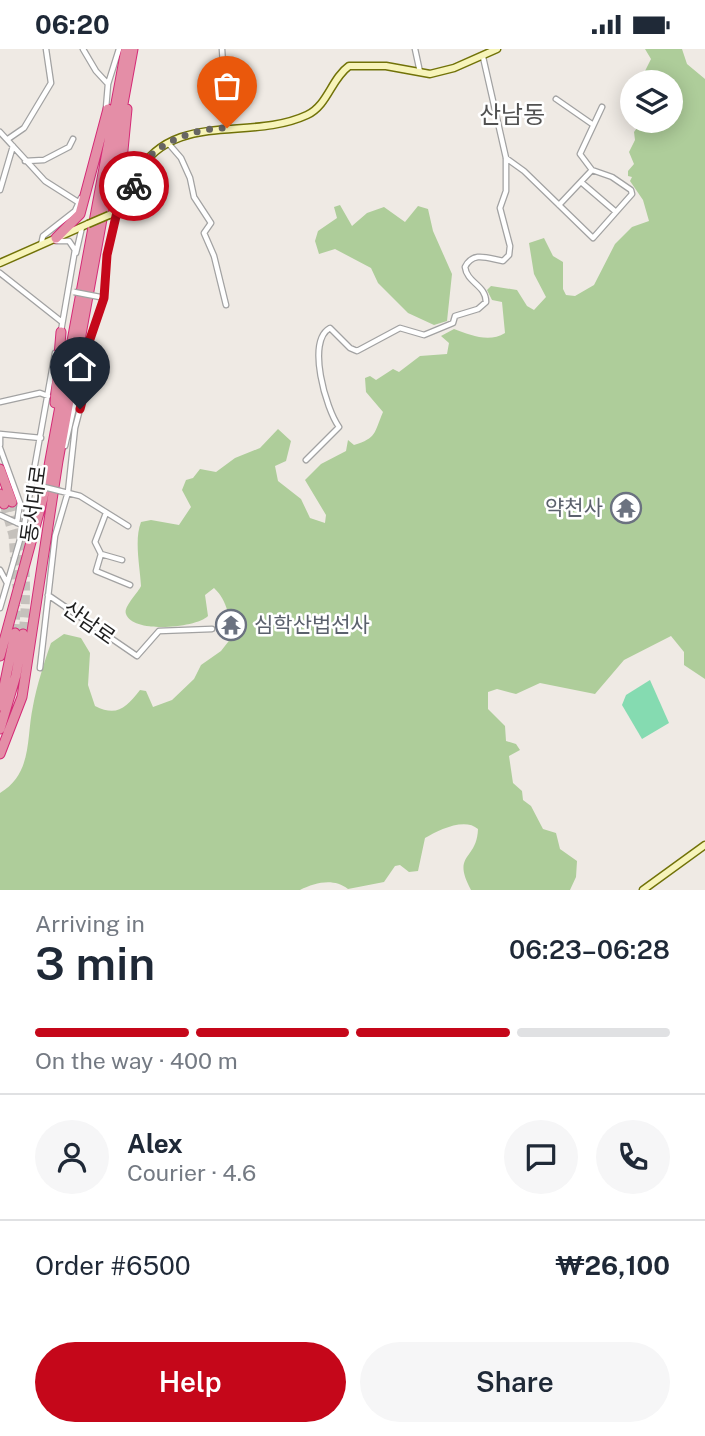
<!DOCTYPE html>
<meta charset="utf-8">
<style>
:root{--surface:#fff;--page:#f6f6f7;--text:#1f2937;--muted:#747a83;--line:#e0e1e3;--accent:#c5071a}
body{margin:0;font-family:"Public Sans","Noto Sans KR",sans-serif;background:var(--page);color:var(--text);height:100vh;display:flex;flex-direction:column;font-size:26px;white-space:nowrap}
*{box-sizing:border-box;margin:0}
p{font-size:23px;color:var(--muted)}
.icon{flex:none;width:38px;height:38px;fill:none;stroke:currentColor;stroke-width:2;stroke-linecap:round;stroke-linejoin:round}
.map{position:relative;height:841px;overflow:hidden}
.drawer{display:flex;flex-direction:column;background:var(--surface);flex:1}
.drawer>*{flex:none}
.buttons{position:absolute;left:620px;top:21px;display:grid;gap:14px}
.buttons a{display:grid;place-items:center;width:63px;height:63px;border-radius:50%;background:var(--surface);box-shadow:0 4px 18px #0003;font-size:35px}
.pin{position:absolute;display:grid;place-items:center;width:60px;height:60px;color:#fff;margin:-72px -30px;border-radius:50% 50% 50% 0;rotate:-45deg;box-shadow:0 0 7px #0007}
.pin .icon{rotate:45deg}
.courier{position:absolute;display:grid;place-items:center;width:70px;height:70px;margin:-35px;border:5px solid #c5071a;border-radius:50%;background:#fff;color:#222;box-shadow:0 2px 9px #0007}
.head em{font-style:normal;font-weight:600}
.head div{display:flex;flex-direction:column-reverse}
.head{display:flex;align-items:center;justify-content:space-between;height:119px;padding:0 35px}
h1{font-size:46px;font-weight:600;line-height:52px}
.bar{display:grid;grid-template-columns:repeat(4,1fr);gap:10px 7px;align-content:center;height:84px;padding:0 35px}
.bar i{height:9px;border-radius:5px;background:var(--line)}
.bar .on{background:var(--accent)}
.bar p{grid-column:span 4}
.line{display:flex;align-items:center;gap:18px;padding:0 35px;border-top:2px solid var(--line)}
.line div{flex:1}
.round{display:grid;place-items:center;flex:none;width:74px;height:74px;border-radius:37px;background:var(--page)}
.action{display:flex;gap:14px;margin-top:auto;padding:14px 35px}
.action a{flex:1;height:80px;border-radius:42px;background:var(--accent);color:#fff;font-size:28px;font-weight:600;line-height:80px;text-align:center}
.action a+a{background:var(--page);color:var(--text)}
.status{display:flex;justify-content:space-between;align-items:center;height:49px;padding:0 35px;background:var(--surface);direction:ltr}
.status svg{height:19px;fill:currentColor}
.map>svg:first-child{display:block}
</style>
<div class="status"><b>06:20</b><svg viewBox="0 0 49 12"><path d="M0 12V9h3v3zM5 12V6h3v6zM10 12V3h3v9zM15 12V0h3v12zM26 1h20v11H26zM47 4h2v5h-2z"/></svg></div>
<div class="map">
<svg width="705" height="841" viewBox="0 0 705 841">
<rect width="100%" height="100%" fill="#efeae4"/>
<path fill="#aecd9a" d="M645,0H682L687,15L705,30V630L684,616V603L671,587L624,611L595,645L540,634L516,645L497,640L488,643V660L505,677L506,692L516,695L520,701L509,707L513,734L522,742L523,751L531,757L543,780L556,784L560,800L577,812L576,828L570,841H471C451,804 477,812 478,780C465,768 438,781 425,789L418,822L409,823L400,816L395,817L384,833L348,840C334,829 316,833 300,841H0V744C33,724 26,689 33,657C37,636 44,614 51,594L64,585L81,589L90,604L88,636L95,657C117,668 126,659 140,641L146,642L153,658L172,651L194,630L201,616L221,602L235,584C227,568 229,553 214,539L205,546L208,567C196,579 133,585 126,565C123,558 138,544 141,537C140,518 134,491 141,473L151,471L179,476L191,458L182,441L186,431L193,429L200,420L216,423L235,409L260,399L278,380L291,392L286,412L275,417L278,432L301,450L310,469L325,474L326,466L305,431L321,415L346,402L348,391L354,396C377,389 374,384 383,363L366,343L365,329L370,327L376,331L393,320L399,323L420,307L447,305L449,294L441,287L454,280C470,286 489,294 505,284L502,253L492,251L487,241L491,237L517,241L527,257L534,261L546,248L534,225L529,194L544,189L553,207L563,213V240L566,246L575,247L594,236L615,195L632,178L649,172L643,151L630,132L632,128L628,127V122L634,115L629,103L635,91L634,83L642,72H670V33H649L642,28L651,10Z
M340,156L352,177L367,164L384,158L405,173L418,157L428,160L433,182L452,225L447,272L434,276L408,264L378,234L371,219L335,200L319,205L315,192L318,182L337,169L334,158Z"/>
<path fill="#85dbb1" d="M650,631L669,674L642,690L622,656L626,646Z"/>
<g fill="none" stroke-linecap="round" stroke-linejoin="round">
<path stroke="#c5c1bc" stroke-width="9" stroke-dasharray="9 4.5" stroke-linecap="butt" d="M12,453C26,497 28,539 23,585
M4,455L13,486L17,539
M15,584L16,556"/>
<g stroke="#a2a2a2" stroke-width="7">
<path id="street" d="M83,0L96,22L108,35
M222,0L227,79
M415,0L420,23
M556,50L592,75
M106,59L108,35L119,0
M0,83L45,132L78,153
M8,90L24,79L51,34L46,0
M168,94L181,109L190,129L194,148L211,174L204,184L214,207L226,256
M506,109L524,122L593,189L632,145L631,141L612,128L592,121L559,156
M25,112L44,111L69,98L73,90
M592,121L580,105L602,58
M581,133L616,163
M0,141L13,97
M56,192H69L75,201L61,282
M41,196L43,187L75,162L81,149
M76,204L82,178
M0,224L62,273
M0,353L40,344L48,347
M0,385L41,389
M0,385V396
M65,397L84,314
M0,399L20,454L17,474
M306,411L339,378C326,360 306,292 330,279L350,299L357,302L400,279L424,286L453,274L455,267L478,260L486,253C486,236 467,234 465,218C473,202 487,209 503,212L509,206L510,197L500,159L506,142V109L483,8
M60,442L80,447L128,477
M106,464L95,493L101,505L122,511
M0,466L24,477
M101,505L96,522L130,536
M0,521L7,534
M48,546L137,607L159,582L212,580
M0,559L24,477L55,304
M40,619L55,487L68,443L75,379L85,341L88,296L104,249L107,207L117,164"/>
</g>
<g stroke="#717208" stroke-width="9">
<path id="secondary" d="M109,166L126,156C131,147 131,135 136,126C174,60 249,93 307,66C328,56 331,30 349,17H386L430,25L454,19L497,0
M0,214L88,175
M643,841L705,796"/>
</g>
<g stroke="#d42a76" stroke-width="11">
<path id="highway" d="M117,163L127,60
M56,189L80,165L108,60
M55,354L61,283
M0,420L12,453
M0,445L4,455
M0,607L43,449L126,0
M0,657L15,584
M0,680L16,626L23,585
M0,705L22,648L58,412L133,0"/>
</g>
<use href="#street" stroke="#fff" stroke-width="4.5"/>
<use href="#secondary" stroke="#f7f4ba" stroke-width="6"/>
<use href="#highway" stroke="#e48ea7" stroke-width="9"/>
<g stroke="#a2a2a2" stroke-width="7" stroke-linecap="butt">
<path id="street-bridge" d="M74,243L100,248
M40,437L60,442"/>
</g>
<g stroke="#717208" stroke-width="9" stroke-linecap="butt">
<path id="secondary-bridge" d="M88,175L109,166"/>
</g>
<use href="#street-bridge" stroke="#fff" stroke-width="4.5"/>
<use href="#secondary-bridge" stroke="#f7f4ba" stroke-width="6"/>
</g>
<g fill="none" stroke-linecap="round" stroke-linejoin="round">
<path stroke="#676563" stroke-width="7" stroke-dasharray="0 12.6" d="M134,137C138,99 193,78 227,79"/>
<path stroke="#c5071a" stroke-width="9" d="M80,360L85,341L88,296L104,249L107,206L117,163L126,156L134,137"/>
</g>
<defs>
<g id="temple-ring" transform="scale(1.575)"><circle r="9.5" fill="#fff" stroke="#6b7280" stroke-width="1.5"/><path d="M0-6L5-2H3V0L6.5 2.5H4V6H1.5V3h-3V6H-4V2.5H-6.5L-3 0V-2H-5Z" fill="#6b7280"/></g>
</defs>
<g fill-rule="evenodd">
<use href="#temple-ring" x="626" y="459"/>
<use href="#temple-ring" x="231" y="576"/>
</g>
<g text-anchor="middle" stroke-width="5" stroke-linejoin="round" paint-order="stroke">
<g font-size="21" fill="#1e1e1e" stroke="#fff">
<text transform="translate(34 455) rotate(-82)" y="7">동서대로</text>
<text transform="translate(89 574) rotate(35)" y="7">산남로</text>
</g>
<g font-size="21" fill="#5b616d" stroke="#fff" text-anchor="end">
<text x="603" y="466">약천사</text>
<text x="254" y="583" text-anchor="start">심학산법선사</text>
</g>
<g font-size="24" fill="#515151" stroke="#fff">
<text x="512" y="74">산남동</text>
</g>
</g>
</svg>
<div class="buttons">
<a><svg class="icon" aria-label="layers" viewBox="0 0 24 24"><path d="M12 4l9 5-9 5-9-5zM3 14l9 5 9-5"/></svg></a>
</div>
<div class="pin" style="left:227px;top:79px;background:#ea580c"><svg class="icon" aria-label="bag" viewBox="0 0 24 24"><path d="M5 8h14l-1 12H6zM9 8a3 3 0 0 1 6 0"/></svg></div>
<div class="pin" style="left:80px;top:360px;background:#1f2937"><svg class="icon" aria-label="home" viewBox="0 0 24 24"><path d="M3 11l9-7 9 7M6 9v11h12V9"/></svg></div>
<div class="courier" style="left:134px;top:137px"><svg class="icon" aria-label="bike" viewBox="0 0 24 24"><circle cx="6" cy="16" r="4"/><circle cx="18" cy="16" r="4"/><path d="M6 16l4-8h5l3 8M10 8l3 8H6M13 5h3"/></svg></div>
</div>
<section class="drawer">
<div class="head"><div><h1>3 min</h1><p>Arriving in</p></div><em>06:23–06:28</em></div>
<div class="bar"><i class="on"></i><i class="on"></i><i class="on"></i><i></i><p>On the way · 400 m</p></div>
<div class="line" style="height:126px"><a class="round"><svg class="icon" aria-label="person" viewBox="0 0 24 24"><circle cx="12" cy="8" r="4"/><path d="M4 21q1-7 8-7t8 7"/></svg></a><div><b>Alex</b><p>Courier · 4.6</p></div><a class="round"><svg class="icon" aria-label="chat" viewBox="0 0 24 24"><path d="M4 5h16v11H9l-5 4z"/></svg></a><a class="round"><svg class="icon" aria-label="phone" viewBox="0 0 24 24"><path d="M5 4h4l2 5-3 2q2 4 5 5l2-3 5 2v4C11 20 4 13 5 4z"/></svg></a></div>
<div class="line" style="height:91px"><div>Order #6500</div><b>₩26,100</b></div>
<div class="action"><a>Help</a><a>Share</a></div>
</section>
